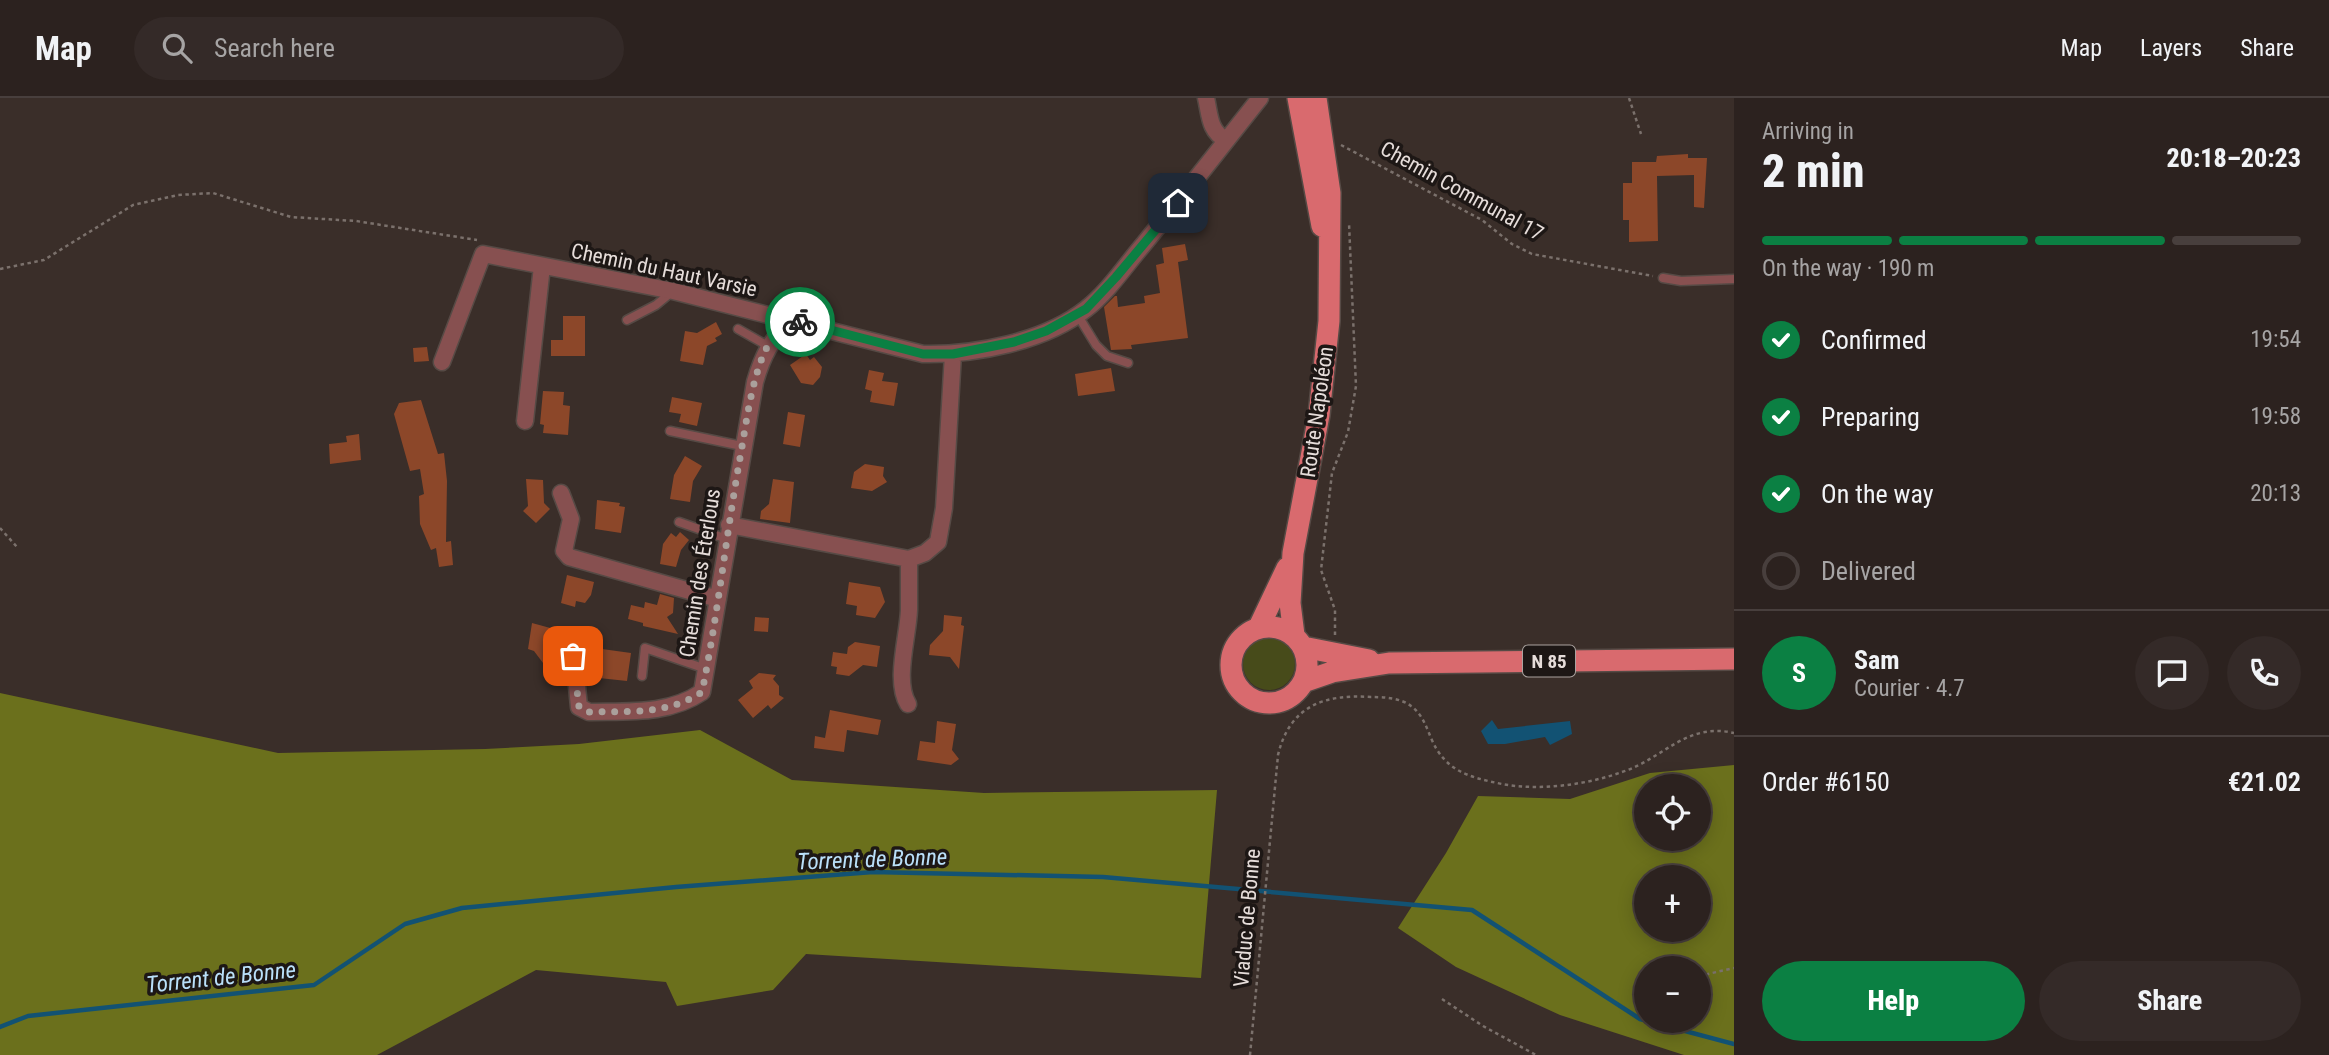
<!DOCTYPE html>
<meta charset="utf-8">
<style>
:root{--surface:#2c221f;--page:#342a28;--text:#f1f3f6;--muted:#a6a4a4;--line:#483f3d;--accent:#0b8043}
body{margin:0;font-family:"Roboto Condensed",sans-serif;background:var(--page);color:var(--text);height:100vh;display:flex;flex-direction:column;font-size:26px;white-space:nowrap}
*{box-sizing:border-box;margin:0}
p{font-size:23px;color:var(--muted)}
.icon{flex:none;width:38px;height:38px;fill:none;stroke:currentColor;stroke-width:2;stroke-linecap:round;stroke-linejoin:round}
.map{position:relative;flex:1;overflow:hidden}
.side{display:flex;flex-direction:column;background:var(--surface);width:595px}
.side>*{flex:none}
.tools{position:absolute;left:1634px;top:676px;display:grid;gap:14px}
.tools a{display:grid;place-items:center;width:77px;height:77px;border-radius:50%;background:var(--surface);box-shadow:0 4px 18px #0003,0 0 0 2px var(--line);font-size:35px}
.pin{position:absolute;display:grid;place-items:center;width:60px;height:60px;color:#fff;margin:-30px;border-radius:14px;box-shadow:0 4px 10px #0006}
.courier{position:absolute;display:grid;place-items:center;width:70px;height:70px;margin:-35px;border:5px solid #0b8043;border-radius:50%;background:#fff;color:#222;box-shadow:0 2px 9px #0007}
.summary em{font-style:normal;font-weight:800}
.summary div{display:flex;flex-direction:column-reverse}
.summary{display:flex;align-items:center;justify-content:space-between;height:119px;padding:0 28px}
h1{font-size:46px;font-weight:800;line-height:52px}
.bar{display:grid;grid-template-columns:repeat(4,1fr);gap:10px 7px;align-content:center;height:84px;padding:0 28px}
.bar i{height:9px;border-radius:5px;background:var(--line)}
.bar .on{background:var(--accent)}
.bar p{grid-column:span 4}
.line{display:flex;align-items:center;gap:18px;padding:0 28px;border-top:2px solid var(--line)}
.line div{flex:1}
.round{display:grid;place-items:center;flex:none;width:74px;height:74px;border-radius:37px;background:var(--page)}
ol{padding:0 28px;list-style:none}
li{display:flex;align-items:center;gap:21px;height:77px}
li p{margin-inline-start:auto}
li .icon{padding:7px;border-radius:50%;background:var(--accent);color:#fff;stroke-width:4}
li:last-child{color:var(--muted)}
li i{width:38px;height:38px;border:4px solid var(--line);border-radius:50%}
.cta{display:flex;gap:14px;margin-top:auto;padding:14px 28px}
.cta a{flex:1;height:80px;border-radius:42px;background:var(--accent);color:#fff;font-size:28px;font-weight:800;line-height:80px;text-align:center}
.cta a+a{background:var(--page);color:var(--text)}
header{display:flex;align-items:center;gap:42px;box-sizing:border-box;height:98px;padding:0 35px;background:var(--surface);border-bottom:2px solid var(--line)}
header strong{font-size:33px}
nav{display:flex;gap:38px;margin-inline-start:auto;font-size:24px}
.search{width:490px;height:63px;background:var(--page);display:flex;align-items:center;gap:18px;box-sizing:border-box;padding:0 24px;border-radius:38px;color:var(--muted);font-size:26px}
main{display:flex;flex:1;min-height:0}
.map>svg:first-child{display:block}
</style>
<header>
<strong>Map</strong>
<div class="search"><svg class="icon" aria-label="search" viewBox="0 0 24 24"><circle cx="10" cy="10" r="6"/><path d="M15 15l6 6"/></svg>Search here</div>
<nav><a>Map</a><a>Layers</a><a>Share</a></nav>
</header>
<main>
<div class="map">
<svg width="1734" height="957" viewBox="0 0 1734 957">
<rect width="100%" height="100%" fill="#3a2e29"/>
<path fill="#474b1a" d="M1243 566a26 26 0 1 1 52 0a26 26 0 1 1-52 0Z"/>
<path fill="#6b701c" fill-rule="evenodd" d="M0,595L278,655L485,651L579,646L700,632L792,682L984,695L1217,692L1201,880L806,856L773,892L677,908L666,884L536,872L377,957H0Z
M1734,667V957H1684L1560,917L1456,869L1398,830L1446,755L1478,698L1570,701L1650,675ZM1647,688H1699V740H1647ZM1647,779H1699V831H1647ZM1647,870H1699V922H1647Z"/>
<path fill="#125273" d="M1492,622L1498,631L1570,623L1572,636L1550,647L1545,639L1505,646H1488L1481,633Z"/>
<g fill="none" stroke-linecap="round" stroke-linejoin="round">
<path stroke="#125273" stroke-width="4.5" d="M0,929L28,918L314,887L405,826L462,810L676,789L873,774L1103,779L1472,812L1640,921L1734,946"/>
</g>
<path fill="#8c4729" d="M1688,56V60H1707L1704,110L1694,109V77L1657,78L1658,143L1629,144V122H1623V85H1632V64H1656L1657,58Z
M1185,146L1188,162L1178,164L1188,240L1131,247L1132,251L1111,252L1104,209L1115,198H1117L1118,209L1145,205L1144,198L1160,195L1156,167L1164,165L1162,150Z
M563,218H585V258H551V242H563Z
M716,224L722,236L715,240L717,243L707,248L703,267L680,263L685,233L697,235Z
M427,249L429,263L414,264L413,250Z
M806,256L810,262L814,259L822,269L820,279L813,287L801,285L790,267Z
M1111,270L1115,293L1078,298L1075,276Z
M869,272L884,275L882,283L898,285L894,308L870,304L872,293L865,291Z
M543,293L564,294L563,307L570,308L568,337L543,335L544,327L540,326Z
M672,299L702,305L697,328L679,324L681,316L669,314Z
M421,302L438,356L444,355L447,383L446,444L451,443L453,467L439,469L436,450L431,452L420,426L419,398L424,396L420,371L410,373L394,316L399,305Z
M788,314L805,317L800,349L783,346Z
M359,336L361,362L330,366L329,346L347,344L346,338Z
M685,358L702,368L693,383L690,404L670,401L674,377Z
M865,366L884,369L883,378L887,384L872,393L851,390L854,374Z
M526,381L543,382L544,405L550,411L536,425L523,413L528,408Z
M773,381L794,384L790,425L760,421L761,413L769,406Z
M597,402L620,405L619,408L625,409L621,435L595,431Z
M680,434L689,442L681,452L676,469L660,466L663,446L671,435L676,439Z
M567,477L594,484L591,497L585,505L576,503L575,509L561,505Z
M849,484L880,489L885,504L875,520L856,517L857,508L846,506Z
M660,496L674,500L673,515L667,519L678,536L643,528V525L628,521L631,507L644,510L645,504L657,507Z
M944,517L962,519L961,527L964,528L959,571L950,559L929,557L930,547L943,533Z
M755,519L769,520L768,534L754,533Z
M532,525L554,531L551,543L558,554L543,565L534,553L528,551Z
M855,544L880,548L877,569L863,567L849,578L836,576L837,569L831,568L833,554L847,556L848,549Z
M602,551L631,555L627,583L599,580Z
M759,575L776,577L773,581L779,588V597L784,600L771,611L768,607L753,620L738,602L753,590L749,583Z
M830,612L881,622L878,637L847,632L844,654L814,650L815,638L825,640Z
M937,623L956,626L952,652L959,661L951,667L917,662L920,643L935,645Z"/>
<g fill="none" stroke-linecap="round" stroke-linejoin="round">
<g stroke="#564a45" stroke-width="11">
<path id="lane" d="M1663,180L1681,183L1734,181
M1077,216L1096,247L1107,258L1128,265
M627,222L656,207L673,193
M738,231L768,248
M670,333L742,348
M679,424L727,441
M642,578L645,550L706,571"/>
</g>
<g stroke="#564a45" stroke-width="19">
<path id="street" d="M1206,0C1210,17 1209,33 1226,42
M442,264L483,156L673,193L923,256C975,257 1044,244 1086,211C1108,194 1125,168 1143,147C1183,98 1221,49 1260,0
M525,323L542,168
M561,395L571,421L564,453L569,459L718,501
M729,427L909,461L925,455L938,444L944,410L953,256
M567,543L574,558L579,609L589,614C628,613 668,617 702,594L755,284C763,256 771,243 790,222
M908,606C894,583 908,539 909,512C909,495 909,478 909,461"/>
</g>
<g stroke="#564a45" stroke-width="24">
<path id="primary" d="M1298,0L1322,128
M1231 567a38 38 0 1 1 76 0a38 38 0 1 1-76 0Z
M1259,529L1287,470
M1294,537L1290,505L1293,455L1319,317L1329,223L1330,95L1316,0
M1303,549L1369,562
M1303,584L1332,574L1389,565L1734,561"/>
</g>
<path stroke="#7b716c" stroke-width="2.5" stroke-dasharray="3.5 3.5" stroke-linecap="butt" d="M1629,0L1641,36
M1341,47L1482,122L1512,146L1532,156L1653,178
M0,171L44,162L133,107L178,97L213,95L291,119L356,123L477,142
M0,430L17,449
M1335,537V512L1321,472L1332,375L1348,334L1356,288L1349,125
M1699,878L1734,870
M1442,901L1483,928L1536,957
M1250,957L1278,657C1290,607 1325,596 1371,599C1384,599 1401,600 1411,608C1422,616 1426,628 1431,640C1445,673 1468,679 1502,686C1539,693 1586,687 1622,674C1663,661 1686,624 1734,635"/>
<use href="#lane" stroke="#875050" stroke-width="8"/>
<use href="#street" stroke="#875050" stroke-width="16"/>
<use href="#primary" stroke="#d96a6e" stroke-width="21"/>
</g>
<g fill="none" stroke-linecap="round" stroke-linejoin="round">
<path stroke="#aaa09c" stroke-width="7" stroke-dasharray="0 12.6" d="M573,558L579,609L589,614C628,613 668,617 702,594C718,516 726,438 740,360C746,327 750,292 762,260C767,245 780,233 790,222L800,224"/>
<path stroke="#0b8043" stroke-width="9" d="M800,224L923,256H953L1014,244L1046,233L1086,211L1116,179L1178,105"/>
</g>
<g text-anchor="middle" stroke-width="7" stroke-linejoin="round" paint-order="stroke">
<rect fill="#1d1715" stroke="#aaa29f" stroke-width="2" x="1523" y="547.5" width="52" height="31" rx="5"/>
<g font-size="19" font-weight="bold" fill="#e6ddda">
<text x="1549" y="570">N 85</text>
</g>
<g font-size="21" fill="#e6ddda" stroke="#1d1715">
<text transform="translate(1462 93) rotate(29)" y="7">Chemin Communal 17</text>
<text transform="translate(664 172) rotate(12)" y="7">Chemin du Haut Varsie</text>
<text transform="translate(1317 314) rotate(-82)" y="7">Route Napoléon</text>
<text transform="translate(700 475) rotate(-81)" y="7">Chemin des Éterlous</text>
<text transform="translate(1247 820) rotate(-85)" y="7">Viaduc de Bonne</text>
</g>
<g font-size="23" font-style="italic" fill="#bae0fa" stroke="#1d1715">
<text transform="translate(872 761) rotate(-2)" y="8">Torrent de Bonne</text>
<text transform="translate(221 879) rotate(-6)" y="8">Torrent de Bonne</text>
</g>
</g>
</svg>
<div class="tools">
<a><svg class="icon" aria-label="locate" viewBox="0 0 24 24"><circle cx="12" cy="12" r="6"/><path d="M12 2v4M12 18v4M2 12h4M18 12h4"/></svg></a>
<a>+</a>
<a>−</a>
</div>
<div class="pin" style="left:573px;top:558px;background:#ea580c"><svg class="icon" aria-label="bag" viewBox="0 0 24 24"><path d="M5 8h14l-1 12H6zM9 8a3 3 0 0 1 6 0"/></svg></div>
<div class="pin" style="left:1178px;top:105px;background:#1f2937"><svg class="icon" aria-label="home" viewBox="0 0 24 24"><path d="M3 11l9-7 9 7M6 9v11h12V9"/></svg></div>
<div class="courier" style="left:800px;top:224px"><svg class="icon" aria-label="bike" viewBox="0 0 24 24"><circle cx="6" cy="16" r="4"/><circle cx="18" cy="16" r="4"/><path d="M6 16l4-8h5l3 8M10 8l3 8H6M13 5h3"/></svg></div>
</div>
<section class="side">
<div class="summary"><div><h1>2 min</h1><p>Arriving in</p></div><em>20:18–20:23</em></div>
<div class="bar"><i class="on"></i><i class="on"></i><i class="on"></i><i></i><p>On the way · 190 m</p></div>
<ol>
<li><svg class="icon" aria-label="check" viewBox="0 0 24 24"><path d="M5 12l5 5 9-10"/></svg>Confirmed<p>19:54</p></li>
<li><svg class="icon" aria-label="check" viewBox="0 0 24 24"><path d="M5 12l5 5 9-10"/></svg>Preparing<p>19:58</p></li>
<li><svg class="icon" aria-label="check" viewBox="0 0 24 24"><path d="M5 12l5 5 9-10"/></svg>On the way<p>20:13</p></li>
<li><i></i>Delivered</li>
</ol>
<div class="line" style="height:126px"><b class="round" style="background:var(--accent);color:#fff">S</b><div><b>Sam</b><p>Courier · 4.7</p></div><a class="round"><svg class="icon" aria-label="chat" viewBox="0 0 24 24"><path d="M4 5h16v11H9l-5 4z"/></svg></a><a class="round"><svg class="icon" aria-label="phone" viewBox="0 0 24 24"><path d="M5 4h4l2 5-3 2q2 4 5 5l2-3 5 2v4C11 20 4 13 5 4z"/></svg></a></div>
<div class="line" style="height:91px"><div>Order #6150</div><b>€21.02</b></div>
<div class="cta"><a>Help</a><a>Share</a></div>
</section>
</main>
